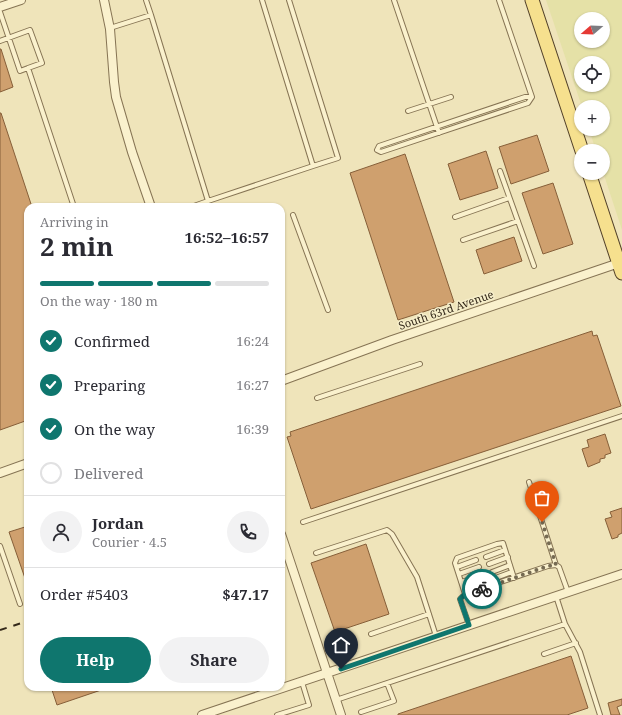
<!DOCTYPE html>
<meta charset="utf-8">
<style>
:root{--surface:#fff;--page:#f2f2f3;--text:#2b2b33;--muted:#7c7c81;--line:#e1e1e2;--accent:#0f766e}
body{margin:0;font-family:"Noto Serif",serif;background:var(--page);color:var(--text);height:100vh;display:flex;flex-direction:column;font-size:15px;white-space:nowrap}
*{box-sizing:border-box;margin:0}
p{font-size:13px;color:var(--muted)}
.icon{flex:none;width:22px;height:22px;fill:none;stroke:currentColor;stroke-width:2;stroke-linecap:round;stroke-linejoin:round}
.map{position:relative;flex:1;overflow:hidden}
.details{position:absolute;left:24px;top:203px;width:261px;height:488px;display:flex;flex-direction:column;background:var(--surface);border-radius:12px;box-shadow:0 1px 3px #0004}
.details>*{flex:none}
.needle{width:26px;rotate:251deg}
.controls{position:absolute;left:574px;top:12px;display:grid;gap:8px}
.controls a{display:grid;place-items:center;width:36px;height:36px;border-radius:50%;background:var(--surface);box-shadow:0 1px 3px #0004;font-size:20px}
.pin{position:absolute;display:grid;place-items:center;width:34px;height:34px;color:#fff;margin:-41px -17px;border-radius:50% 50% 50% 0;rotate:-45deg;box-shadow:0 0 4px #0007}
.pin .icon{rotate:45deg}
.courier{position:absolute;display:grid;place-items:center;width:40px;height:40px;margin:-20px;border:3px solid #0f766e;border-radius:50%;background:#fff;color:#222;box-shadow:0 1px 5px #0007}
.overview em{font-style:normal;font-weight:700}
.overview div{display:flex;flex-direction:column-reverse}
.overview{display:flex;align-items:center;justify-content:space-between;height:68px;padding:0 16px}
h1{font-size:26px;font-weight:700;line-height:30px}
.bar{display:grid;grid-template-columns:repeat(4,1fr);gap:6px 4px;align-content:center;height:48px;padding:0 16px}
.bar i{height:5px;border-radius:3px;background:var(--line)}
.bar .active{background:var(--accent)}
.bar p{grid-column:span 4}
.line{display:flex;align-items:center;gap:10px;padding:0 16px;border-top:1px solid var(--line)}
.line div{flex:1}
.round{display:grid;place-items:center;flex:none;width:42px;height:42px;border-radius:21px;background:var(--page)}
ol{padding:0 16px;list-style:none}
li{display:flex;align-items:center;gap:12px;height:44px}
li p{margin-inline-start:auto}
li .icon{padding:4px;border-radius:50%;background:var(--accent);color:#fff;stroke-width:4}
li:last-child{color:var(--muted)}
li i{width:22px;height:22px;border:2px solid var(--line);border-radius:50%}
.primary-button{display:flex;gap:8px;margin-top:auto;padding:8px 16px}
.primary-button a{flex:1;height:46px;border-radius:24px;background:var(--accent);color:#fff;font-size:16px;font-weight:700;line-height:46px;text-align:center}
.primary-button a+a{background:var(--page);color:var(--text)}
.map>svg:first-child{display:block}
</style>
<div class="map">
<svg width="622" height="715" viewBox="0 0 622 715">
<rect width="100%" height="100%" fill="#efe4ba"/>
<path fill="#e5e1a7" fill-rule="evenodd" d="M546,0H622V230L603,172V151H596L589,129H603V107H582ZM581,19H603V41H581ZM581,63H603V85H581Z"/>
<path fill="#cfa06e" stroke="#865f39" d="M0,49H1L13,87L0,92Z
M0,113H1L32,207H28V420L0,430Z
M537,135L549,171L511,184L499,147Z
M486,151L498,188L460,200L448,164Z
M405,154L454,302L398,320L350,173Z
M553,183L573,244L543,254L522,193Z
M514,237L522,261L484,274L476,250Z
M592,331L593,336L597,335L621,406L311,509L287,437L291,436L290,432Z
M605,434L611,453L605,455V458L600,459V462L588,467L582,449L589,447L587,440Z
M622,508V533L618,535V537L612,539L605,519L612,517L610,512Z
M28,526V584H27L9,532Z
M366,544L389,614L335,632L311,563Z
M571,656L588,708L567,715H398V714Z
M51,687H106L107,688L57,705Z
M622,699V705L617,707L620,715H611L608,703Z"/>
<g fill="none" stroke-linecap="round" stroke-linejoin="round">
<g stroke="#867454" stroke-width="6">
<path id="lane" d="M146,0L151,15
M289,0L338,158L313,166
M394,0L439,133
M499,0L532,97
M0,12L20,71L28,68L74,207
M110,28L151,15L208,201L191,207
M0,41L30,30L42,63L28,68
M525,97H532L528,103L381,152L377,150L379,146Z
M408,111L451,97
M500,171L534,266
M208,201L313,166L262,0
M293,215L328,310
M455,217L509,198
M463,240L518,221
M317,398L420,364
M529,482L556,565
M303,522L622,416
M0,546L20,604
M316,553L387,530L392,534L417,577L436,636
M486,557L505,550
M489,564L508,557
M457,567L476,560
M492,572L510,565
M459,574L479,567
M493,579L512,572
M461,582L481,576
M463,588L483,582
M465,594L455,563L457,558L497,544L503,543L514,578
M565,624L580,652L600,715
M469,625L460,599L465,594L548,566L556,565L559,567L568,592
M371,634L429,614
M544,654L576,643
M336,700L565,624L556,596
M361,712L394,701L387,683
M277,715L309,705L302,682"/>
</g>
<g stroke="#867454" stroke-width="10">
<path id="street" d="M104,0L110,29L114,82L116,97L132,152L151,207
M0,7L21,0
M281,381L392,340L619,263
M0,473L28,463
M281,534L341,715
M202,715L622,574"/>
</g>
<g stroke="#534129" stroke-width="15">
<path id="primary" d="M532,0L582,151
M589,173L622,273"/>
</g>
<use href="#lane" stroke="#faf1cd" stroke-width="4"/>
<use href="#street" stroke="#faf1cd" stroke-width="8"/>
<use href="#primary" stroke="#f6e08e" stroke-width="13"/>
<path stroke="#34291a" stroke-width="2" stroke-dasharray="7 7" stroke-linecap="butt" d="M0,630L28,621"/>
</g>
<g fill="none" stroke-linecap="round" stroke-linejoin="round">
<path stroke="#756a52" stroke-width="4" stroke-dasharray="0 7.2" d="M482,589L548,566L556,565L542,522"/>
<path stroke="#0f766e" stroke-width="5" d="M341,669L469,625L460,599L465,594L482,589"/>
</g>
<g text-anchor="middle" stroke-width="3" stroke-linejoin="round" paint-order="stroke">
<g font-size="11" fill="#34291a" stroke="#f6eeca">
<text transform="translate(446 310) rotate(-19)" y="4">South 63rd Avenue</text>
</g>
</g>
</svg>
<div class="controls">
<a><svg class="needle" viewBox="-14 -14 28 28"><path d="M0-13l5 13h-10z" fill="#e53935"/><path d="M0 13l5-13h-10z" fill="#7c7c81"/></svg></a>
<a><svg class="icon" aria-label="locate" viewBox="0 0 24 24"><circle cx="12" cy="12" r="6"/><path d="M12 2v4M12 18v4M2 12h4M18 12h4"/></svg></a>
<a>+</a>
<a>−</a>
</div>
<div class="pin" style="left:542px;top:522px;background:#ea580c"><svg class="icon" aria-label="bag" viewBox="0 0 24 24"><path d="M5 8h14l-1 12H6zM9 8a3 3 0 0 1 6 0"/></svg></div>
<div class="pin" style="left:341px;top:669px;background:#1f2937"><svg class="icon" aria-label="home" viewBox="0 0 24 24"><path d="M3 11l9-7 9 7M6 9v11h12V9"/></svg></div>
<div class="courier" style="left:482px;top:589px"><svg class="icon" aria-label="bike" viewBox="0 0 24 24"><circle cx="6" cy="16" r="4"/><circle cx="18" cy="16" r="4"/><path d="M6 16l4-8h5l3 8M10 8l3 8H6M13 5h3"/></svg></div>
<section class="details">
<div class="overview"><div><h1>2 min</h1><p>Arriving in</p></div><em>16:52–16:57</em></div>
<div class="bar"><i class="active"></i><i class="active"></i><i class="active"></i><i></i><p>On the way · 180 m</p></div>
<ol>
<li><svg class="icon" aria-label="check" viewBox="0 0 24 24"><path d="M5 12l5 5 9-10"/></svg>Confirmed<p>16:24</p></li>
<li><svg class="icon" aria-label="check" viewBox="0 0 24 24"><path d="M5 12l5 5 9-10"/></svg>Preparing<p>16:27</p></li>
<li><svg class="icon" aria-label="check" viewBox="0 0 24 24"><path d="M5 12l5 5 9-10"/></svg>On the way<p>16:39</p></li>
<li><i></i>Delivered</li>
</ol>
<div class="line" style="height:72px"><a class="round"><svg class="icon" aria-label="person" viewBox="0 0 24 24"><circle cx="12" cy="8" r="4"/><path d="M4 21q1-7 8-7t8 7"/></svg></a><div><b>Jordan</b><p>Courier · 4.5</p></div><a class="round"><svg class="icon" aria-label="phone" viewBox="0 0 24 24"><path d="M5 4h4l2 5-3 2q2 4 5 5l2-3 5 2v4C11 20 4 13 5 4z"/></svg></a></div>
<div class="line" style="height:52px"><div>Order #5403</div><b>$47.17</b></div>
<div class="primary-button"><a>Help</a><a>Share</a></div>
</section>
</div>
